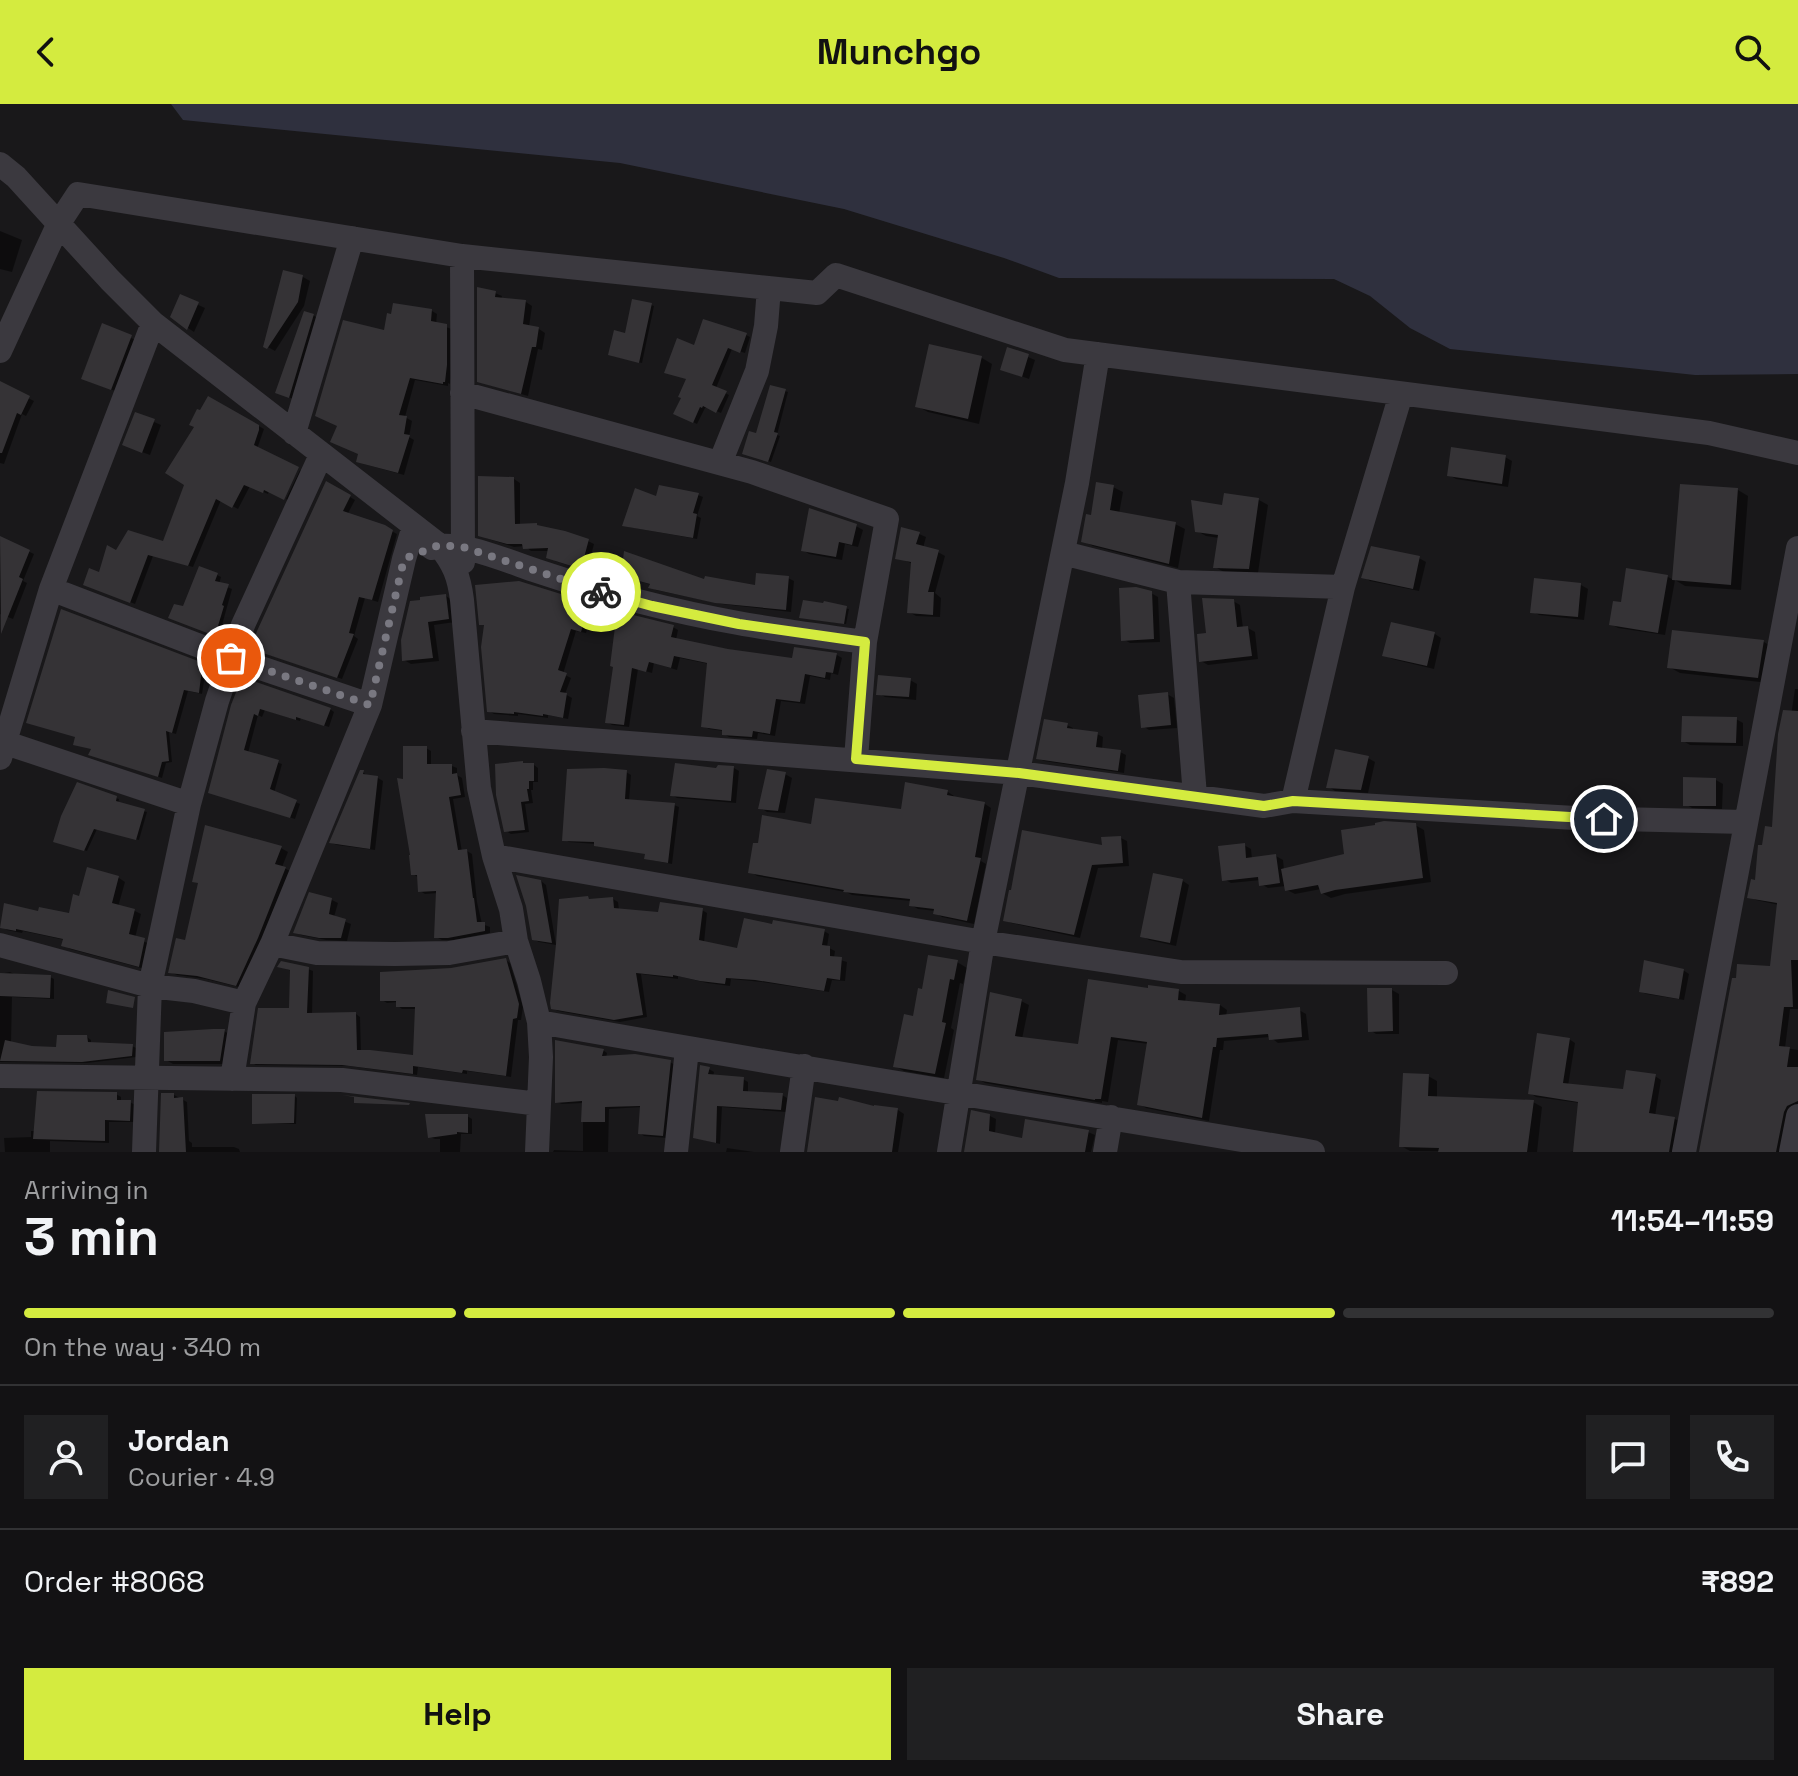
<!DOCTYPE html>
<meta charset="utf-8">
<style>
:root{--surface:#131214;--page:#202022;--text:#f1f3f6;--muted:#9d9ea0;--line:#323234;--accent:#d4eb3f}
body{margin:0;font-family:"Space Grotesk",sans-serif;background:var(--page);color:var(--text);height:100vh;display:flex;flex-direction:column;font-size:30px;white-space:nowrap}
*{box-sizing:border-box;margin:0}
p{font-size:26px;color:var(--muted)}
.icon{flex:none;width:44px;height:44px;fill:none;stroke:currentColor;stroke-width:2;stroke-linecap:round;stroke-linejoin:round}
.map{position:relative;height:1048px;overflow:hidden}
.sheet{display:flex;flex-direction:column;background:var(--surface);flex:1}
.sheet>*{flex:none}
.pin{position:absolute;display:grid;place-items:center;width:68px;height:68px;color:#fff;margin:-34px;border:4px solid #fff;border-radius:50%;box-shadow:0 2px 8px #0007}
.courier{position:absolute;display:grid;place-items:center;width:80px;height:80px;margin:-40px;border:6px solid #d4eb3f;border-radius:50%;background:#fff;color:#222;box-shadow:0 2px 10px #0007}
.summary em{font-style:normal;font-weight:800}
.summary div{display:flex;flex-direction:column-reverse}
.summary{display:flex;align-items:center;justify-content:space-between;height:136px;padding:0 24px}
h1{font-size:52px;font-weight:800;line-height:60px}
.bar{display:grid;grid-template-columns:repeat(4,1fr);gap:12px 8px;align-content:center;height:96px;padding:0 24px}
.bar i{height:10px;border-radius:6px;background:var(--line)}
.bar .active{background:var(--accent)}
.bar p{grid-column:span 4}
.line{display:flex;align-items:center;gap:20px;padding:0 24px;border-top:2px solid var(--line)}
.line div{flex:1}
.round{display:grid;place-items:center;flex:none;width:84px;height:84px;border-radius:0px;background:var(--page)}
.primary-button{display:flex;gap:16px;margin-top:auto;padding:16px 24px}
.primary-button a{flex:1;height:92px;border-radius:0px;background:var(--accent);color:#111;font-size:32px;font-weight:800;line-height:92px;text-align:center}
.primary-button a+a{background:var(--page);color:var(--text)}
header{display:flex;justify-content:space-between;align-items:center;height:104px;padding:0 24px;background:var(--accent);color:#111;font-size:36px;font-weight:800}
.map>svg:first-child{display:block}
</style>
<header><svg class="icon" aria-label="back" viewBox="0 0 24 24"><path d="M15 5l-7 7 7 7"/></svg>Munchgo<svg class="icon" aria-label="search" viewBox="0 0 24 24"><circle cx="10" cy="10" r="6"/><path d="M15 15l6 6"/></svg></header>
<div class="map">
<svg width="1798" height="1048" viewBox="0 0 1798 1048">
<rect width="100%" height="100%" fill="#19181a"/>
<path fill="#2f303e" d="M171,0H1798V270L1695,271L1450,245L1410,224L1370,192L1334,175L1059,174L1004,154L844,105L620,59L183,16Z"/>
<path fill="#0007" d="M0,127L22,136L12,168L0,165Z
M285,169L303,173L310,177L304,202L275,247L266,242Z
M495,189L502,192L501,196L526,198L532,202L529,223L539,225L545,229L542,246L538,245L528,292L486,280Z
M181,193L205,204L194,228L188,224Z
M651,201L654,202L642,259L613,252L626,232Z
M432,207L437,210L436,220L452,225V265L450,280L448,279V282L415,276L405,313L412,317L409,333L414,336L404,371L364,360L385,229Z
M313,211L319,215L295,296L284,291Z
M104,222L138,237L118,288L90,278Z
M746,231L750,233L745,249L732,245L716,284L729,291L721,309L707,303L706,304H705L697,320L676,310L688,275L695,244Z
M1009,245L1035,256L1029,275L1002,265Z
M982,254L992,260L979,320L928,308L917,302Z
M0,280L34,297L26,312L22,310L4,360L0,359Z
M785,287L788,288L777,331L780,332L771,358L747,350Z
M209,295L264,325L257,345L269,387L268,390L250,382L238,405L221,396L193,463L153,452L135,500L90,483L116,448L164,440L186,381L196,323L200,309Z
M136,310L161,321L150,351L131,344Z
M1505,353L1512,357L1508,383L1456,375L1449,371Z
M300,366L302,368L289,397L286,395Z
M514,375L520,379V422L588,437L594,440L587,467L555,457L550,447H531L525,442L514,443L486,434Z
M327,379L355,396L347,411L384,423L397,430L378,498L365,494L354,532L358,535L342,575L258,547Z
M1681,382L1738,386L1748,392L1741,486L1685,482L1675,476L1665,531L1618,524L1611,520L1622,501L1668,473L1674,476Z
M1113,383L1123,388L1119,410L1175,420L1185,425L1178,464L1093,442L1083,437L1092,413Z
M698,391L703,393L697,412L701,414L697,435L629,423L624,421L658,394Z
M1259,396L1268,401L1258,469L1224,468L1215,463L1219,434L1206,432L1197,427L1224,403Z
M856,422L863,426L858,443L845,440L842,456L809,450L803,446Z
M919,430L926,433L923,444L938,448L945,452L935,489L941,494L940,513L916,512L909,508L913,460L897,453Z
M0,434L34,450L23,477L27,479L13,515L0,510Z
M1419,454L1426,458L1419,487L1370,477L1364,473Z
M217,471L221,473L219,480L232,485L219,532L175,515Z
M629,474L757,483L788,474L794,477L791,508L722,500L656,486L651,483L652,481Z
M1581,481L1588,485L1584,516L1539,511L1532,507Z
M1151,489L1158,493L1160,538L1130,539L1123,535Z
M446,492L452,496L455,518L434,521L439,557L411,560L404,556L403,536Z
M1233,497L1240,501L1243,524H1248L1255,528L1258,555L1208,561L1201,557L1208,531Z
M825,500L849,505L846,520L804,514Z
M589,501L594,504L586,529L576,527L563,570L571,574L565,590L572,594L568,615L548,611V614L518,610V612L494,610L489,607L486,522L481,520Z
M1392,520L1435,530L1441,534L1434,565L1392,555L1385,551Z
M673,523L678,526L676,536L793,557L795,546L837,551L842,554L838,571L831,569L830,576L810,572L805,600L781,597L775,632L758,629L757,635L729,633L724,630V627L709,625L704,622L709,560L680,554L677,566L654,559L652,569L638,565L629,623L612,621L607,618L615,563Z
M1764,538L1774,544L1769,579L1680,569L1669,563Z
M205,562L209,564H206L202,590L188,587L176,630L169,628L172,658L166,659L162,674L95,652L93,645L77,633Z
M910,576L917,580L916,596L885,593L878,589Z
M1795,585H1798V905H1790L1785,944L1798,946V1002L1782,1048H1701L1771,864L1779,801L1756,796L1749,793L1757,778L1764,743L1774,725Z
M1167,590L1174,594L1177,624L1149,626L1143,622Z
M233,602L330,605L334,608L329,623L301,614L300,617L265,606L262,613L258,611L248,649L282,660L274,689L300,700L295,715L214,690Z
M1736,615L1743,619V642L1690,641L1683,637Z
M1067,621L1073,624V627L1097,630L1103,633L1102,646L1120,648L1126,651L1124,669L1044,657L1038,654Z
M426,644L431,647V662H452L457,664V671L462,674L465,693L453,695L462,748L467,747L472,750L477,798L482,820L490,823V829L454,836H442L436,833L438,789L425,790L420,787L419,774L413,770L405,677Z
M1368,654L1375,658L1368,689L1335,687L1329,683Z
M534,661L538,664V678H533V686H531L533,699L525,700L529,728L511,730L506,727Z
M734,664L739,667L736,699L677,694L672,691L717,667Z
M363,668L368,673L378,674L383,677L375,746L337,741L332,739Z
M626,668L631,671L629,697L674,701L679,703L672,760L651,756L646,754L655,749L598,741V743L596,740L569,738L565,736Z
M785,670L792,674L785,709L767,708L761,704Z
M1716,676L1723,680L1722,705L1692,704L1685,700Z
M948,688L954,692V695L985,700L991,704L981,757L986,760L974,820L942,813L935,809L936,807L918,805L911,801V797L852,791L846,788L757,772L751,768L812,723L903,707Z
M116,694L119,695L118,700L147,708L139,736L97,725L87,747L58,738Z
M1415,721L1424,726L1431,778L1345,790L1331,794L1322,789L1321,785L1295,790L1287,786L1286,782L1268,784L1261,780V776L1231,779L1224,775L1244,741L1251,745L1252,755L1276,752L1283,756L1284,766L1346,752Z
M1121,734L1127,737L1129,762L1098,764L1080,834L1011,819L1005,816Z
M281,744L288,748L282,763L292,768L243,884L206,875L177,871L170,868L187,839Z
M88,766L119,774L125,778L118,803L135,807L141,810L135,834L150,840L145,865L70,845L64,841L65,836L23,827L22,829L7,826L1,822L40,809L70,812L81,794Z
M541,777L546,781L556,841L539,838L533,835Z
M1183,777L1189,781L1176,842L1149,836L1142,832Z
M588,794L592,797L613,795L618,798L619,806L660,810L702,806L707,809L704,839L738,846L824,827L829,830L827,843L835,847L834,854L847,858L845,877L832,876L829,888L762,878L731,875L730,882L707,879L678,872V875L641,870L647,913L620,918L558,907L553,904Z
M332,796L338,799L334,813L351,820L347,837L326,836L301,831L295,828Z
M505,856L510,859L523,903L521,916H518L511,973L467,967V970L418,963L417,971L349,962L256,961L252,959L291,906L292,867L280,863L308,865L313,867L312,911L356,910L360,913L361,948L415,953L417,905H402L398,902V898L387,899L382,896L452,866Z
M957,858L967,864L963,880L960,879L951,924L954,926L944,974L904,967L895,962L915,914Z
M1683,866L1689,870L1684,896L1646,890L1641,887Z
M10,868L14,870L50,873L54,875V895L12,893L11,939L32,943L57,945L87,933L91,936V941L132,942L136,944V953L87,959L0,958V870Z
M1149,886L1179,887L1186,891L1185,899L1220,901L1227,906L1226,913L1299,906L1306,910L1309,936L1278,939L1270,933L1224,937L1223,946H1220L1209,1017L1146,1004L1139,1000L1149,940L1118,936L1108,998L1102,997V999L985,979L978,975L1021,897L1029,901L1022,935L1080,942Z
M1392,886L1399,890V930H1376L1370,926Z
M224,927L231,931L226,960H173L166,956Z
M1569,935L1575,939L1568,982L1625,987L1655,972L1661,976L1655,1012L1675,1015L1681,1018L1675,1048H1570L1575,1047L1580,999L1536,993L1530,989Z
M603,946L607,949L606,954L670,958L675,961L667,1034L644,1032L640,1029L642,1003L609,1005L608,1048H553L554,1046L583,1047V999L562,1000L556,998Z
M709,965L714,968L713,973L743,975L748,978V989L782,991L787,994L786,1008L722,1003L720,1040L700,1035L695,1033Z
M1428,972L1437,977V994L1533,998L1542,1003L1537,1048L1410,1047L1401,1042Z
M116,990L121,993V998H130L135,1001L134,1018H109V1039L50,1037V1048H5L4,1034L31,1033V1027H35Z
M174,991L187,998L189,1037L192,1039V1043H234L239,1045L240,1048H161Z
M295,992L297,994L296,1020H256L254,1018Z
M876,1003L898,1006L904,1010L898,1048H809Z
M467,1012L472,1015V1030H461L460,1048H440V1035H435L430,1033Z
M990,1012L996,1015L995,1030L1024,1036L1088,1028L1095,1031L1091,1048H966Z
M727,1044L754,1048H726Z"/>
<path fill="#353336" d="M283,166L303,171L298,198L267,245L263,243Z
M477,183L496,187L495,193L526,196L523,220L539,223L536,243H532L521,290L477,278Z
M180,190L199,198L187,226L170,213Z
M632,195L652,199L639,259L608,251L614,226L625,229Z
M393,199L432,205L431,217L447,220V261L445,278H443V280L410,274L399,311L407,312L404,330L410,331L398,369L356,358L358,350L330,338L337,322L315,312L343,216L384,226L387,209L391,210Z
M304,207L314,210L289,294L275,289Z
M703,215L747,229L740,249L728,244L712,281L727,287L716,309L703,302L702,304L700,303L693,319L673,310L681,294L678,293L686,275L664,269L677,234L694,241Z
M102,219L132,231L111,286L81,275Z
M929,240L982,252L968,315L915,303Z
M1007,243L1029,250L1022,273L1000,266Z
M0,277L30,292L21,311L17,309L2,349H0Z
M770,281L786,285L774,328L778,329L768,358L742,350L749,327L756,329Z
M208,292L259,321V326L254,341L299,363L284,396L264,386L263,389L244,381L232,404L216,395L188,462L148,451L130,499L83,481L89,464L99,468L107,441L116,446L128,426L163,437L184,381L165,369L194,323L189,321L197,305L200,306Z
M135,308L155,315L142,349L122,341Z
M1451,343L1506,351L1502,380L1447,372Z
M478,372L514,373L515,420L537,419V421L565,427L589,435L581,465L546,454L548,444L523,445L522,440H507L478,432Z
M326,377L351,391L343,407L385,421L393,426L372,496L359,493L349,529L354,530L337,574L251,545L257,527Z
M1096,378L1114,381L1110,406L1176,418L1169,460L1081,438L1086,410L1091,411Z
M1680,380L1738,384L1731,481L1672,476Z
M659,381L699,389L693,409L697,410L693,434L622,422L635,384L656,392Z
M1224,389L1259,394L1249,465L1213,464L1218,431L1195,428L1191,396L1222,401Z
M809,404L857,420L852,441L839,438L836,453L801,447Z
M901,423L920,428L916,440L939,446L928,488H934L933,511L907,509L911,458L895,455Z
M0,432L30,446L19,473L23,475L1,530Z
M1371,442L1420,452L1413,485L1361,474Z
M624,447L704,475L705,472L755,481L756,469L789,472L786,506L715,499L648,484L650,480L621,472Z
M199,462L218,469L215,477L229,480L222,501L224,502L215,532L168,514L174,500L183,502Z
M1626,464L1668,471L1658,529L1609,521L1613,497L1621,498Z
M1534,474L1581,479L1578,513L1530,509Z
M519,477L590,499L581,528L571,525L558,566L567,569L560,588L567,589L563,614L543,610V612L514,608V610L487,608L481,543L484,521H479L475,481Z
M1136,483L1152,487L1154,535L1121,537L1119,484Z
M446,490L449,515L428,518L433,554L402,557L401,536L410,497L420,496V493Z
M1202,494L1234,495L1237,523L1248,522L1252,552L1199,558L1197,530L1206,529Z
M803,496L823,499L824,497L847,502L844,520L799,514Z
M61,505L206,560L205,564H202L199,589L184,586L172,629L166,627L169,657L162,658L158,673L88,651L91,645L73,641L75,633L26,619Z
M617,507L674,521L671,533L728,545L792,554L794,543L837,549L833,569L826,568L825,574L805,570L800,598L776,595L770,630L753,627L752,633L722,631V626L701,623L707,559L674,552L671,564L649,558L646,568L632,564L624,621L605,619L613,563L610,562Z
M1391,518L1435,528L1427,562L1382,552Z
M1672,526L1764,536L1758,574L1667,564Z
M878,571L911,574L909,593L876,591Z
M242,573L331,604L324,622L296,613V616L260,605L258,612L254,610L244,646L279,656L270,685L297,696L290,714L208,689L231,601Z
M1168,588L1171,621L1141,624L1138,591Z
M1783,606L1798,607V856H1791L1793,903H1784L1779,942L1790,943L1787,963H1798V997L1787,1002L1784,1008L1776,1048H1699L1732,874H1736L1737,860L1770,862L1777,799L1747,794L1751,775L1755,776L1758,741H1762L1765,722L1772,723L1778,630Z
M1682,612L1737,613L1736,639L1681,638Z
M1044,615L1068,619L1067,624L1098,628L1096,643L1121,646L1118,667L1036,655Z
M403,642H427V660H452V670L457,669L461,691L449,693L458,746L467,745L473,794H474L477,818H485V827L448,834H434L436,787L418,788L417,771H411L409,751H410L397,674L403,675Z
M1335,645L1369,652L1361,686L1326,684Z
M523,657V659H534V677H529V685H527L529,697L521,698L525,726L504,728L496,691L495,660Z
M675,659L716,664L718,661L734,662L731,697L670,692Z
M604,664L627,666L625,695L675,699L668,759L644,755L645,750L594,742V738L562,737L567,665Z
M767,665L786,668L778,707L758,705Z
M360,666H364L363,670L378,672L370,745L329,739Z
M1683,673L1716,674V702H1683Z
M77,678L117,692L116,697L145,705L136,736L94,725L84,747L53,738L61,712Z
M905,678L948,686L947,691L985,698L975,753L981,754L967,817L933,810L934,805L909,802L910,795L843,788L844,786L748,769L753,739H758L762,711L811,720L815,694L901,705Z
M1384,717L1416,719L1423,774L1335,786L1321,790L1318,781L1285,787L1281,765L1344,750L1341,726L1375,721V719Z
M205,721L282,742L275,760L286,763L258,834L236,882L197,872L168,869L176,834L185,836L198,779L192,778Z
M1022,726L1102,741L1101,733L1121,732L1123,759L1092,761L1074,831L1003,817L1009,786H1011Z
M1245,739L1246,754L1276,750L1280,779L1259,782L1258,773L1222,777L1218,742Z
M87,763L119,772L112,799L135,805L129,830L145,834L139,863L61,842L63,835L16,825V827L0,824L4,799L38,807L39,803L69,809L73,790L79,792Z
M1153,769L1183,775L1170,839L1140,833Z
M516,771L541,776L552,839L532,836L526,802Z
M309,788L332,794L329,810L346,815L341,834H319L293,829Z
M588,792L589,795L613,793L614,804L658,808L660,798L703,804L699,836L737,844L744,814L772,820L773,816L825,825L822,841L830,842V852L842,853L840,876L827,874L824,887L755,876L726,874L725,880L700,877L673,871V873L636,869L643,911L614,916L551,905L550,899L556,840L559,795Z
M928,851L958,856L954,876L950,875L942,918L946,919L935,970L893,963L904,910L913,912L918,884L922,885Z
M506,854L519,900L517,914L513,915L506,972L463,966L462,969L413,962V970L342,961L250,960L258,904H289L290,866L277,863L281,857L309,863L307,909L356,908L357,946H370L413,951L415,903H396V897H380V868L451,864Z
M1644,856L1684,865L1679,895L1639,888Z
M0,869L51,871L50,894L0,892Z
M1088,875L1148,884V881L1179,885L1178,896L1220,900L1219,911L1300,903L1302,933L1269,936L1268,930L1217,934L1216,943H1213L1202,1014L1137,1001L1147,938L1111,933L1101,995H1095V996L976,976L990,888L1022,895L1015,932L1078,940Z
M1367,884H1392L1393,927L1368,928Z
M108,886L135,893L133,904L106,899Z
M213,925H225L220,957H164V928Z
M1537,929L1570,934L1563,979L1623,985L1626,966L1656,970L1649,1009L1675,1013L1669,1048H1573L1578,998L1528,990Z
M57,931H87L88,938L133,940L132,952L82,958L0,957L5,936L32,942L56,943Z
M555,936L604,945L602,952L635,950L671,956L663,1032L638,1030L640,1002L605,1003V1018H581L582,997L555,999Z
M700,961L710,963L708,970L744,973L743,987L783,989L781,1006L717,1002L716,1039L693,1034Z
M1403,969L1429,970L1428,992L1534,996L1527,1048H1438L1439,1044L1399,1043Z
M37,987L117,988V996H131L130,1017L105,1016V1037L33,1035Z
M161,989H174V994L183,993L186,1048H159Z
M252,990H295L294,1019L252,1020Z
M342,991L410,999L409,1001L354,999V993Z
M815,993L838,997L839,993L874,1002V1001L898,1004L892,1048H807Z
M971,1006L990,1010L989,1027L1022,1034L1025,1015L1089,1026L1085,1048H964Z
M425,1010H468V1029L457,1028V1030L428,1034Z"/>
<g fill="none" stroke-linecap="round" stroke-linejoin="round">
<path stroke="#3b393f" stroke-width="24" d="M0,60L16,73L110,176L153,219L439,441C454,460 459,472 462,496L479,684L494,752L511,805L516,837L529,877L539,918L541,953L537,1048
M462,152L463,458
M0,247L59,119L78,90L462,152L817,189L836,171L1065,246L1709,329L1798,349
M462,289L752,368L887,415L865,538L856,655
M294,329L352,134
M720,359L757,267L766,222L769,184
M432,444C455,434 512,459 537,467C603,489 670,507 738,519C780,527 822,532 865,538
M1063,449L1178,478L1195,692
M1178,478L1343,483
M51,485L231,554L370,601L404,455L414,422
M473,627L1019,669L1264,702L1293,697L1575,714L1745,718
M6,639L189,700
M0,654L51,485L153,219
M1293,697L1343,483L1401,290
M494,752L983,838L1181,868L1446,869
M272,840L370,601
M0,841L150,882L194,887L244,899L272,840L317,849L395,850L449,849L516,837
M539,918C796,964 1055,1004 1313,1048
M0,972L342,976L539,1000
M232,975L244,899
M144,1048L150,882L189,700L217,597L243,521L321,351
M676,1048L687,945
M792,1048L804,962
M949,1048L983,838L1077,379L1098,250
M1105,1048L1111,1013
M1684,1048L1798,444
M1791,1048L1798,1012"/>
</g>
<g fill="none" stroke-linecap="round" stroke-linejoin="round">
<path stroke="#797881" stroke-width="8" stroke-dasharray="0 14.4" d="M231,554L370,601L404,455L439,441L463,443L601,488"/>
<path stroke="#d4eb3f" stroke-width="10" d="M601,488L652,502L739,520L865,538L856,655L1019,669L1264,702L1293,697L1604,715"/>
</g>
</svg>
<div class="pin" style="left:231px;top:554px;background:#ea580c"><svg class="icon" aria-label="bag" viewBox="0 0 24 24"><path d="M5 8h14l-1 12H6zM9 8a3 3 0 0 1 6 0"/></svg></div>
<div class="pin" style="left:1604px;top:715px;background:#1f2937"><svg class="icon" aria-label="home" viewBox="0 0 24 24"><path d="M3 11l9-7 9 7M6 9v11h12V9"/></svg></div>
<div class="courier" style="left:601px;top:488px"><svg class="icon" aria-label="bike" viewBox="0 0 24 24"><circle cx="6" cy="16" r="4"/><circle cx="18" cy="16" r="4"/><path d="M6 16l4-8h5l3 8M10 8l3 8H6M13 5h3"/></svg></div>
</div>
<section class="sheet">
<div class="summary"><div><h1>3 min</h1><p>Arriving in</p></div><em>11:54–11:59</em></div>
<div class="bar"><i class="active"></i><i class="active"></i><i class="active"></i><i></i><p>On the way · 340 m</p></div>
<div class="line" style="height:144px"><a class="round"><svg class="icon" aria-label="person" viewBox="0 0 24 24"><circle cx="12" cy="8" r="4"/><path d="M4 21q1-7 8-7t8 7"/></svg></a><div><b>Jordan</b><p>Courier · 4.9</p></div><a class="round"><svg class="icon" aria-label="chat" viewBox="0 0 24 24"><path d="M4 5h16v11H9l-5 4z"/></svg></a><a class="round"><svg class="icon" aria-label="phone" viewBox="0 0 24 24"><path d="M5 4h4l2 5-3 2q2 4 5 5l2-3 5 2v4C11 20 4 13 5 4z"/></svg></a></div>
<div class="line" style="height:104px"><div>Order #8068</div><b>₹892</b></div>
<div class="primary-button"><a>Help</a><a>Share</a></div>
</section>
